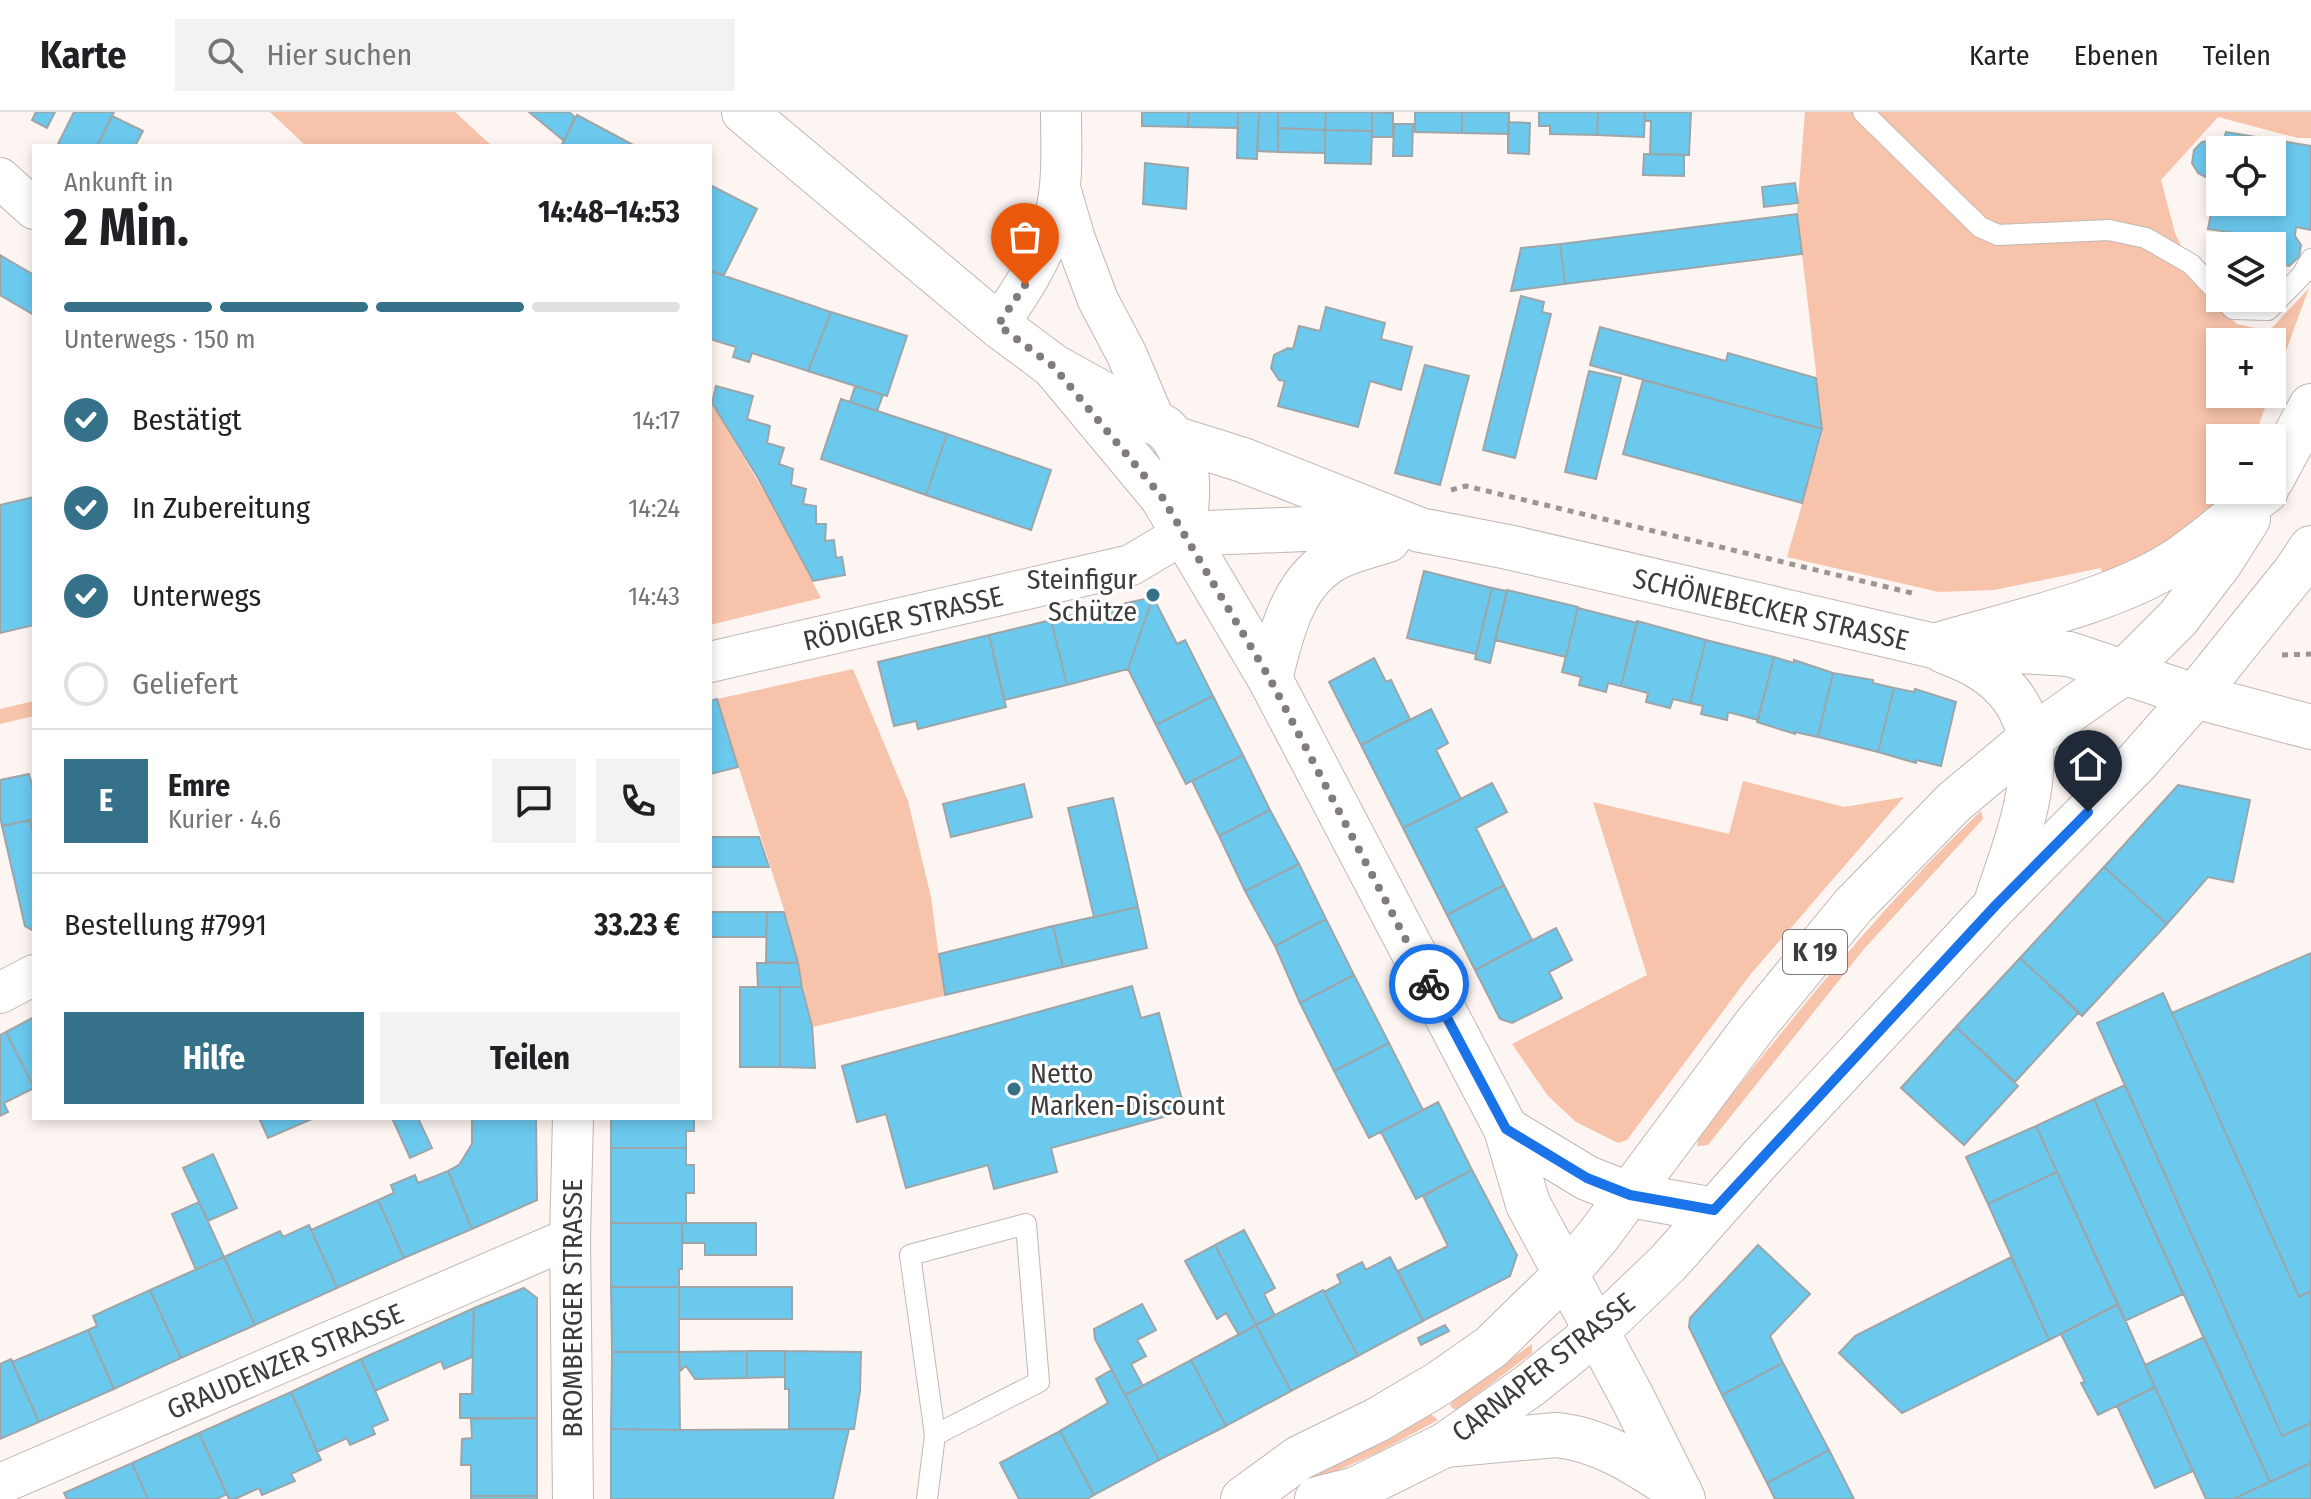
<!DOCTYPE html>
<html lang="de">
<meta charset="utf-8">
<style>
:root{--surface:#fff;--page:#f2f2f2;--text:#202124;--muted:#757577;--line:#e0e0e0;--accent:#357188}
body{margin:0;font-family:"Fira Sans Condensed",sans-serif;background:var(--page);color:var(--text);height:100vh;display:flex;flex-direction:column;font-size:30px;white-space:nowrap}
*{box-sizing:border-box;margin:0}
p{font-size:26px;color:var(--muted)}
.icon{flex:none;width:44px;height:44px;fill:none;stroke:currentColor;stroke-width:2;stroke-linecap:round;stroke-linejoin:round}
.map{position:relative;flex:1;overflow:hidden}
.side{position:absolute;left:32px;top:32px;width:680px;height:976px;display:flex;flex-direction:column;background:var(--surface);border-radius:0px;box-shadow:0 4px 12px #0003}
.side>*{flex:none}
.fabs{position:absolute;left:2206px;top:24px;display:grid;gap:16px}
.fabs a{display:grid;place-items:center;width:80px;height:80px;border-radius:0px;background:var(--surface);box-shadow:0 4px 12px #0003;font-size:40px}
.pin{position:absolute;display:grid;place-items:center;width:68px;height:68px;color:#fff;margin:-82px -34px;border-radius:50% 50% 50% 0;rotate:-45deg;box-shadow:0 0 8px #0007}
.pin .icon{rotate:45deg}
.courier{position:absolute;display:grid;place-items:center;width:80px;height:80px;margin:-40px;border:6px solid #1a73e8;border-radius:50%;background:#fff;color:#222;box-shadow:0 2px 10px #0007}
.headline em{font-style:normal;font-weight:700}
.headline div{display:flex;flex-direction:column-reverse}
.headline{display:flex;align-items:center;justify-content:space-between;height:136px;padding:0 32px}
h1{font-size:52px;font-weight:700;line-height:60px}
.bar{display:grid;grid-template-columns:repeat(4,1fr);gap:12px 8px;align-content:center;height:96px;padding:0 32px}
.bar i{height:10px;border-radius:6px;background:var(--line)}
.bar .on{background:var(--accent)}
.bar p{grid-column:span 4}
.line{display:flex;align-items:center;gap:20px;padding:0 32px;border-top:2px solid var(--line)}
.line div{flex:1}
.round{display:grid;place-items:center;flex:none;width:84px;height:84px;border-radius:0px;background:var(--page)}
ol{padding:0 32px;list-style:none}
li{display:flex;align-items:center;gap:24px;height:88px}
li p{margin-inline-start:auto}
li .icon{padding:8px;border-radius:50%;background:var(--accent);color:#fff;stroke-width:4}
li:last-child{color:var(--muted)}
li i{width:44px;height:44px;border:4px solid var(--line);border-radius:50%}
.button{display:flex;gap:16px;margin-top:auto;padding:16px 32px}
.button a{flex:1;height:92px;border-radius:0px;background:var(--accent);color:#fff;font-size:32px;font-weight:700;line-height:92px;text-align:center}
.button a+a{background:var(--page);color:var(--text)}
header{display:flex;align-items:center;gap:48px;box-sizing:border-box;height:112px;padding:0 40px;background:var(--surface);border-bottom:2px solid var(--line)}
header strong{font-size:38px}
nav{display:flex;gap:44px;margin-inline-start:auto;font-size:28px}
.search{width:560px;height:72px;background:var(--page);display:flex;align-items:center;gap:20px;box-sizing:border-box;padding:0 28px;border-radius:0px;color:var(--muted);font-size:30px}
.map>svg:first-child{display:block}
</style>
<header>
<strong>Karte</strong>
<div class="search"><svg class="icon" aria-label="search" viewBox="0 0 24 24"><circle cx="10" cy="10" r="6"/><path d="M15 15l6 6"/></svg>Hier suchen</div>
<nav><a>Karte</a><a>Ebenen</a><a>Teilen</a></nav>
</header>
<div class="map">
<svg width="2311" height="1387" viewBox="0 0 2311 1387">
<rect width="100%" height="100%" fill="#fdf5f2"/>
<path fill="#f7c3aa" d="M270,0H455L492,34H306Z
M1805,0H2311V26H2298L2218,5L2161,68L2175,121L2204,182L2237,212L2269,219L2309,176L2272,277V230H2220V282H2270L2254,326H2220V378H2224L2211,395L2152,444L2104,468L2101,456L1994,478L1939,480L1787,445L1823,319L1797,100Z
M710,289L767,385L821,486L710,513Z
M853,557L908,689L931,785L944,884L813,915L788,810L717,587Z
M34,589V604L0,612V597Z
M1743,669L1844,695L1904,685L1750,863L1627,1028L1618,1031L1576,1010L1548,984L1512,932L1647,863L1593,690L1729,722Z
M1981,699L1983,707L1864,837L1708,1033L1697,1034L1699,1023C1789,912 1877,797 1981,699Z
M1532,1232V1241L1456,1298L1450,1294L1454,1286Z
M1431,1302L1438,1308L1377,1341L1298,1376L1297,1369L1369,1337Z"/>
<path fill="#6bc9ee" stroke="#9da5a8" stroke-width="2" fill-rule="evenodd" d="M36,0H55L47,16L32,8Z
M74,0H114L97,34H57Z
M529,0H569L575,5L564,29Z
M1142,0H1189L1188,15L1142,14Z
M1189,0H1238V16L1188,15Z
M1238,0H1259L1257,47L1237,46Z
M1259,0H1278V40L1257,39Z
M1278,0H1326L1325,18L1278,16Z
M1326,0H1372V19L1325,18Z
M1372,0L1393,1V25H1372Z
M1415,0H1462V21L1415,20Z
M1462,0H1509V22L1462,21Z
M1539,0H1598L1597,23L1550,22V14H1539Z
M1598,0H1645L1644,25L1597,23Z
M1645,0H1691L1689,43L1650,42L1651,9H1645Z
M577,3L635,34H561Z
M112,4L143,19L135,34H97Z
M1508,10L1530,11L1529,42L1508,41Z
M1394,12H1413L1412,44H1393Z
M1278,16L1325,18V41L1278,40Z
M1325,18L1372,19L1371,52L1325,51Z
M2226,20L2311,34V118L2296,115L2295,124L2301,133L2299,145L2289,154L2276,151L2272,142V134H2266L2268,126L2208,117L2217,71L2198,61L2192,51L2194,38L2202,30L2224,27ZM2220,38H2272V90H2220Z
M1644,42L1684,43V64L1643,63Z
M1145,51L1188,56L1186,97L1143,92Z
M1795,71L1798,91L1764,95L1762,75Z
M710,73L757,97L724,163L710,159Z
M1797,102L1802,142L1565,172L1560,132Z
M1560,132L1565,172L1511,179L1521,136Z
M0,143L34,163V203L0,183Z
M710,159L831,200L808,259L752,241L749,250L733,245L736,235L710,227Z
M1521,184L1544,190L1542,200L1551,202L1515,346L1483,338Z
M1326,195L1385,211L1381,227L1412,235L1401,278L1370,269L1358,315L1278,294L1285,269L1279,268L1271,256L1274,243L1288,236L1293,237L1299,214L1320,219Z
M831,200L907,224L887,284L808,259Z
M1600,215L1726,249L1728,241L1816,266L1822,317L1590,253Z
M1425,253L1469,264L1440,373L1395,361Z
M1589,259L1621,266L1596,367L1565,360Z
M1643,268L1822,317L1802,391L1623,342Z
M716,274L753,284L747,307L770,314L767,331L784,336L779,352L793,357L791,373L806,377L803,392L816,394V412H826L825,429L834,428L836,446L842,445L845,463L813,469L758,366L712,291Z
M855,274L883,283L877,299L850,290Z
M841,287L947,322L926,383L821,347Z
M947,322L1051,358L1031,418L926,383Z
M34,385V513L0,521V393Z
M1424,459L1492,476L1476,542L1407,526Z
M1492,476L1507,479L1490,551L1475,547Z
M1507,478L1578,495L1566,545L1495,528Z
M1153,485L1177,532L1185,528L1213,584L1156,613L1128,557Z
M1153,485L1128,557L1067,573L1051,508Z
M1578,496L1637,511L1621,574L1608,571L1606,580L1579,573L1581,565L1562,560Z
M1051,508L1067,573L1004,588L989,523Z
M1637,509L1706,528L1690,591L1673,587L1670,596L1646,590L1648,581L1621,574Z
M989,523L1006,595L918,617L916,609L894,614L878,550Z
M1706,528L1774,545L1758,608L1728,600L1727,608L1701,602L1703,594L1690,591Z
M1774,545L1794,551V548L1833,561L1818,625L1795,620V622L1757,610Z
M1374,546L1386,570L1391,568L1410,607L1361,633L1329,570Z
M1833,561L1873,568V571L1894,576L1878,640L1818,625Z
M1894,576L1914,580L1915,577L1956,590L1941,654L1916,648V651L1878,640Z
M1213,584L1243,643L1186,672L1156,613Z
M717,587L738,655L710,662V589Z
M1431,597L1448,631L1436,638L1461,687L1403,716L1361,633Z
M1243,643L1270,698L1219,724L1192,669Z
M29,662L34,681V726L30,708L2,714L0,704V668Z
M1492,671L1507,700L1476,716L1504,773L1447,803L1403,716Z
M1024,672L1032,705L951,725L943,692Z
M2178,673L2250,688L2233,770L2208,765L2167,812L2104,755Z
M1113,686L1138,795L1094,805L1068,696Z
M1270,698L1299,752L1245,779L1219,724Z
M30,708L34,726V819L25,814L2,714Z
M710,725H759L769,755H710Z
M1299,752L1326,807L1275,834L1245,779Z
M2104,755L2167,812L2082,904L2020,846Z
M1504,773L1532,828L1475,858L1447,803Z
M1138,795L1147,836L1063,855L1053,814Z
M710,800H767L766,825H710Z
M767,800H784L798,851L766,850Z
M1326,807L1354,863L1300,891L1275,834Z
M1053,814L1063,855L945,883L939,842Z
M1556,816L1572,848L1549,860L1562,886L1512,911L1500,907L1475,858Z
M2311,841V1179L2299,1185L2172,901Z
M2020,846L2079,900L2015,970L1956,915Z
M757,851H798L802,875H758Z
M1354,863L1389,931L1334,959L1300,891Z
M1132,874L1141,906L1159,901L1185,999L1051,1036L1057,1060L994,1077L988,1053L906,1076L886,1002L857,1010L842,954Z
M740,875H780V955H740Z
M780,875H802L812,914L815,956L780,955Z
M2163,881L2299,1185L2311,1179V1311L2282,1324L2097,911Z
M34,905V976L6,920Z
M1956,915L2018,974L1964,1033L1901,976Z
M6,920L34,976L4,991L8,1000L0,1004V923Z
M1389,931L1423,998L1369,1026L1334,959Z
M2125,973L2282,1324L2311,1311V1351L2270,1370L2094,987Z
M2094,987L2183,1182L2125,1209L2036,1014Z
M1438,990L1472,1058L1416,1087L1381,1020Z
M259,1006H314L268,1026Z
M392,1006H418L432,1036L410,1046Z
M472,1006H536L537,1088L472,1117L448,1059L459,1053L472,1032Z
M611,1006H694V1019H686V1036H611Z
M2036,1014L2057,1060L1988,1092L1966,1045Z
M611,1036H686V1053H694V1081H686V1111H611Z
M213,1042L237,1096L208,1109L183,1056Z
M1472,1058L1517,1143L1510,1164L1423,1209L1398,1159L1448,1134L1423,1084Z
M448,1059L472,1117L404,1146L378,1088L394,1081L391,1073L415,1063L418,1071Z
M2057,1060L2118,1192L2049,1228L1988,1092Z
M378,1088L404,1146L337,1176L311,1118Z
M199,1090L224,1145L196,1158L172,1102Z
M611,1111H682V1157H679V1175H611Z
M682,1111H756V1143H705V1131H683Z
M309,1113L337,1176L255,1213L224,1145L280,1119L283,1125Z
M1244,1118L1275,1176L1264,1182L1275,1204L1256,1213L1215,1133Z
M1215,1133L1256,1213L1239,1223L1226,1201L1217,1207L1185,1149Z
M1758,1133L1810,1182L1770,1224L1783,1251L1722,1283L1689,1215L1690,1206Z
M224,1145L255,1213L181,1246L150,1178Z
M1390,1145L1423,1209L1358,1244L1324,1180L1341,1171L1337,1163L1362,1150L1366,1158Z
M2011,1145L2049,1228L1902,1301L1839,1241L1855,1224Z
M611,1175H679V1240H612Z
M679,1175H792V1207H679Z
M524,1176L537,1186V1306H460V1282H472L474,1196Z
M150,1178L181,1246L114,1277L88,1218L97,1214L93,1204Z
M1323,1178L1358,1244L1291,1279L1256,1213Z
M1142,1192L1156,1218L1137,1228L1146,1244L1131,1252L1143,1274L1125,1283L1095,1227L1094,1217Z
M2118,1192L2155,1275L2098,1303L2081,1271L2085,1270L2061,1222Z
M474,1196L472,1245L444,1257L441,1249L375,1279L361,1247Z
M1256,1213L1291,1279L1226,1314L1191,1248Z
M1445,1213L1449,1219L1421,1233L1418,1226Z
M88,1218L114,1277L39,1310L12,1250Z
M2204,1225L2270,1370L2233,1387H2206L2145,1253Z
M747,1239H785V1265L747,1266Z
M747,1239V1266L695,1267L686,1254L680,1259L679,1240Z
M785,1239L861,1240L860,1279L854,1317H789V1277H785Z
M612,1240H679L680,1318L611,1317Z
M11,1247L39,1310L0,1327V1252Z
M361,1247L388,1308L372,1315L375,1322L350,1333L347,1326L317,1340L291,1280Z
M1191,1248L1226,1314L1159,1348L1125,1283Z
M1783,1251L1829,1338L1767,1371L1722,1283Z
M1112,1258L1159,1348L1094,1383L1060,1319L1108,1291L1096,1267Z
M2155,1275L2193,1359L2155,1376L2117,1294Z
M291,1280L321,1348L291,1362L295,1369L262,1383L259,1376L235,1387H229L199,1321Z
M537,1306V1384H471V1353H461L462,1327L472,1326L471,1307Z
M611,1317L680,1318L849,1317L833,1387H611Z
M1060,1319L1094,1383L1087,1387H1019L1000,1351Z
M199,1321L227,1382L217,1387H148L132,1351Z
M1829,1338L1854,1387H1775L1767,1371Z
M132,1351L148,1387H67L64,1381Z
M2311,1351V1387H2233L2270,1370Z
M471,1384H537V1387H471Z"/>
<g fill="none" stroke-linecap="round" stroke-linejoin="round">
<g stroke="#bfb8b4" stroke-width="22">
<path id="lane" d="M1863,0L1980,115L1998,123L2109,118L2146,126L2191,152L2220,183
M2223,186L2233,197L2268,198L2302,163L2311,147
M927,1387L935,1323L910,1143L1026,1112L1039,1270L935,1323"/>
</g>
<g stroke="#bfb8b4" stroke-width="42">
<path id="street" d="M0,66L34,97
M1060,76L1075,127L1098,188L1126,241L1155,309
M998,213C1020,181 1042,149 1053,110C1064,76 1061,36 1061,0
M710,550L1131,453L1183,422
M0,881L34,863
M0,1372L570,1126
M573,1387L570,1126L573,1006"/>
</g>
<g stroke="#bfb8b4" stroke-width="46">
<path id="secondary" d="M744,0L998,213L1053,254L1165,316C1194,345 1188,385 1183,422
M1053,254L1162,385L1270,567L1506,1017L1528,1092L1632,1285L1683,1387
M1176,327L1243,348L1420,418L1508,435L1934,534L2069,542L2195,584L2311,615
M1183,422L1305,417H1392
M1944,539C1955,544 1967,548 1977,554C2071,609 2020,715 1995,794
M1270,567C1281,522 1293,465 1340,444C1355,437 1372,433 1388,428
M1506,1017L1587,1066L1630,1083L1714,1098
M1445,1333L1556,1323C1602,1327 1642,1355 1680,1380"/>
</g>
<g stroke="#bfb8b4" stroke-width="46">
<path id="primary" d="M1243,1387L1299,1346L1377,1308L1438,1272L1491,1235L1565,1163L1598,1124L1756,912L1853,794L1954,690L2031,626L2123,561
M1317,1387L1356,1377L1445,1333L1529,1274L1596,1220L1668,1151L1761,1046L1995,794L2138,649L2195,584"/>
</g>
<g stroke="#bfb8b4" stroke-width="46">
<path id="highway" d="M2272,367L2311,294
M1934,534C2008,512 2109,491 2173,451C2206,430 2235,402 2266,379
M2123,561L2178,506L2220,451L2248,407
M2195,584L2295,460L2311,436"/>
</g>
<path stroke="#9b9694" stroke-width="5" stroke-dasharray="6 6" stroke-linecap="butt" d="M1451,378L1466,374L1916,482
M2282,543L2311,542"/>
<use href="#lane" stroke="#fff" stroke-width="20"/>
<use href="#street" stroke="#fff" stroke-width="40"/>
<use href="#secondary" stroke="#fff" stroke-width="44"/>
<use href="#primary" stroke="#fff" stroke-width="44"/>
<use href="#highway" stroke="#fff" stroke-width="44"/>
</g>
<g fill="none" stroke-linecap="round" stroke-linejoin="round">
<path stroke="#817c7a" stroke-width="8" stroke-dasharray="0 14.4" d="M1025,173L998,213L1053,254L1162,385L1270,567L1429,872"/>
<path stroke="#1a73e8" stroke-width="10" d="M1429,872L1506,1017L1587,1066L1630,1083L1714,1098L1995,794L2088,700"/>
</g>
<g fill="#357188" stroke="#fff" stroke-width="3">
<circle cx="1153" cy="483" r="8"/>
<circle cx="1014" cy="977" r="8"/>
</g>
<g text-anchor="middle" stroke-width="6" stroke-linejoin="round" paint-order="stroke">
<rect fill="#fff" stroke="#787675" stroke-width="2" x="1783" y="818" width="64" height="44" rx="6"/>
<g font-size="26" font-weight="bold" fill="#3e3b3a">
<text x="1815" y="849">K 19</text>
</g>
<g font-size="28" fill="#3e3b3a" stroke="#fff" text-anchor="end">
<text x="1137" y="477">Steinfigur<tspan x="1137" dy="32">Schütze</tspan></text>
<text x="1030" y="971" text-anchor="start">Netto<tspan x="1030" dy="32">Marken-Discount</tspan></text>
</g>
<g font-size="28" fill="#3e3b3a" stroke="#fff">
<text transform="translate(1771 497) rotate(13)" y="10">SCHÖNEBECKER STRASSE</text>
<text transform="translate(903 506) rotate(-13)" y="10">RÖDIGER STRASSE</text>
<text transform="translate(572 1196) rotate(-90)" y="10">BROMBERGER STRASSE</text>
<text transform="translate(285 1249) rotate(-23)" y="10">GRAUDENZER STRASSE</text>
<text transform="translate(1543 1255) rotate(-38)" y="10">CARNAPER STRASSE</text>
</g>
</g>
</svg>
<div class="fabs">
<a><svg class="icon" aria-label="locate" viewBox="0 0 24 24"><circle cx="12" cy="12" r="6"/><path d="M12 2v4M12 18v4M2 12h4M18 12h4"/></svg></a>
<a><svg class="icon" aria-label="layers" viewBox="0 0 24 24"><path d="M12 4l9 5-9 5-9-5zM3 14l9 5 9-5"/></svg></a>
<a>+</a>
<a>−</a>
</div>
<div class="pin" style="left:1025px;top:173px;background:#ea580c"><svg class="icon" aria-label="bag" viewBox="0 0 24 24"><path d="M5 8h14l-1 12H6zM9 8a3 3 0 0 1 6 0"/></svg></div>
<div class="pin" style="left:2088px;top:700px;background:#1f2937"><svg class="icon" aria-label="home" viewBox="0 0 24 24"><path d="M3 11l9-7 9 7M6 9v11h12V9"/></svg></div>
<div class="courier" style="left:1429px;top:872px"><svg class="icon" aria-label="bike" viewBox="0 0 24 24"><circle cx="6" cy="16" r="4"/><circle cx="18" cy="16" r="4"/><path d="M6 16l4-8h5l3 8M10 8l3 8H6M13 5h3"/></svg></div>
<section class="side">
<div class="headline"><div><h1>2 Min.</h1><p>Ankunft in</p></div><em>14:48–14:53</em></div>
<div class="bar"><i class="on"></i><i class="on"></i><i class="on"></i><i></i><p>Unterwegs · 150 m</p></div>
<ol>
<li><svg class="icon" aria-label="check" viewBox="0 0 24 24"><path d="M5 12l5 5 9-10"/></svg>Bestätigt<p>14:17</p></li>
<li><svg class="icon" aria-label="check" viewBox="0 0 24 24"><path d="M5 12l5 5 9-10"/></svg>In Zubereitung<p>14:24</p></li>
<li><svg class="icon" aria-label="check" viewBox="0 0 24 24"><path d="M5 12l5 5 9-10"/></svg>Unterwegs<p>14:43</p></li>
<li><i></i>Geliefert</li>
</ol>
<div class="line" style="height:144px"><b class="round" style="background:var(--accent);color:#fff">E</b><div><b>Emre</b><p>Kurier · 4.6</p></div><a class="round"><svg class="icon" aria-label="chat" viewBox="0 0 24 24"><path d="M4 5h16v11H9l-5 4z"/></svg></a><a class="round"><svg class="icon" aria-label="phone" viewBox="0 0 24 24"><path d="M5 4h4l2 5-3 2q2 4 5 5l2-3 5 2v4C11 20 4 13 5 4z"/></svg></a></div>
<div class="line" style="height:104px"><div>Bestellung #7991</div><b>33.23 €</b></div>
<div class="button"><a>Hilfe</a><a>Teilen</a></div>
</section>
</div>
